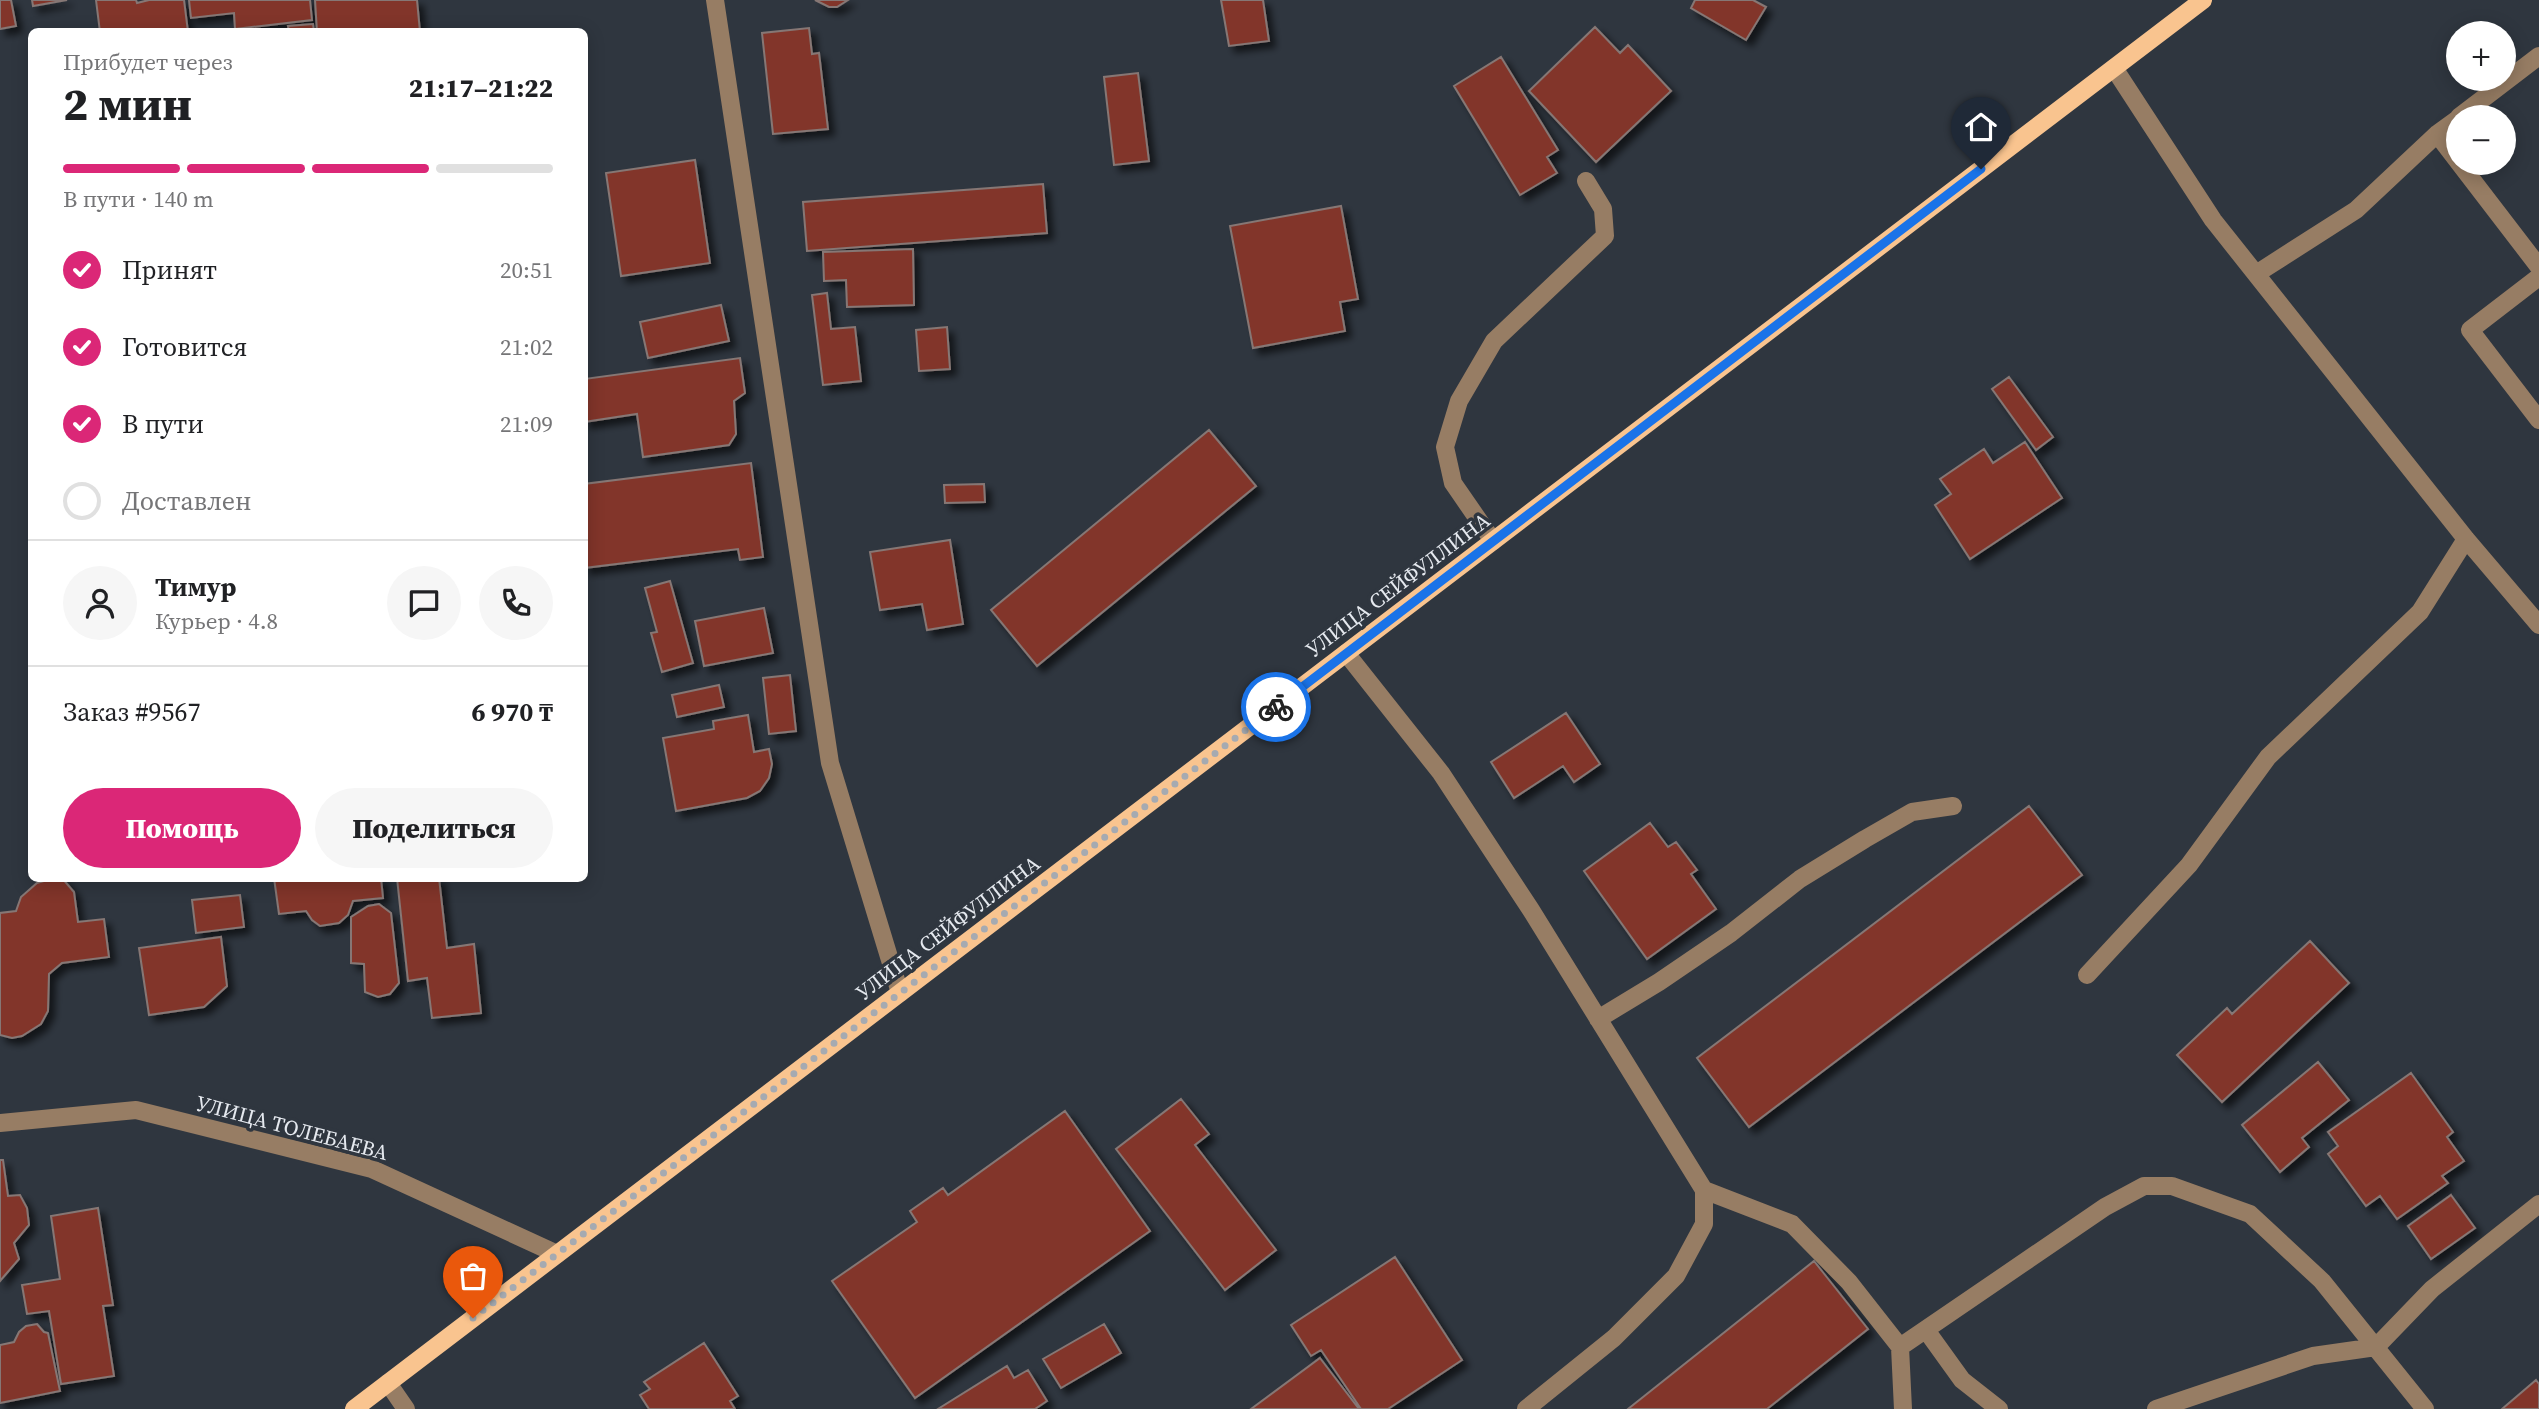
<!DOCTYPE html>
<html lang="ru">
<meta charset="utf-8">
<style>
:root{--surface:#fff;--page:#f6f6f6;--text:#202124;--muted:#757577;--line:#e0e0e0;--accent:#db2777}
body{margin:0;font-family:"Source Serif 4",serif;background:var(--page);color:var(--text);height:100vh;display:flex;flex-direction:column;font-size:26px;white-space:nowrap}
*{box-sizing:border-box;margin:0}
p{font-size:23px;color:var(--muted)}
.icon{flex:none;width:38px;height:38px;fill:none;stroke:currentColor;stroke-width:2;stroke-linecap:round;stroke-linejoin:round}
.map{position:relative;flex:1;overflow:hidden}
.details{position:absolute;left:28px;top:28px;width:560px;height:854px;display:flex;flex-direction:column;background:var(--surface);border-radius:10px;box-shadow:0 4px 18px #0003}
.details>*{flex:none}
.buttons{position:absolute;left:2446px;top:21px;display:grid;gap:14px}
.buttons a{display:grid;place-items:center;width:70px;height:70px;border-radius:50%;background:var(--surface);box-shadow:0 4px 18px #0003;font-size:35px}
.pin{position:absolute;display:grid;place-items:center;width:60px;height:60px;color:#fff;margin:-72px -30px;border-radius:50% 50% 50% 0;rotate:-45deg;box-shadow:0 0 7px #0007}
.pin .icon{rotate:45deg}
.courier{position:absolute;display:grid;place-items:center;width:70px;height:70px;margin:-35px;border:5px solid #1a73e8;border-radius:50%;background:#fff;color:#222;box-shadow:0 2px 9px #0007}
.summary em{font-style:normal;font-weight:800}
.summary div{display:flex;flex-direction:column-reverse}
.summary{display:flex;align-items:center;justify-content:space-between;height:119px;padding:0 35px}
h1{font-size:46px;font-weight:800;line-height:52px}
.bar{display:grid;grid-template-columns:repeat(4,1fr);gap:10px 7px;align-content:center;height:84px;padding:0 35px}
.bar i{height:9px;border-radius:5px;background:var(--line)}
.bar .on{background:var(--accent)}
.bar p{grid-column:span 4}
.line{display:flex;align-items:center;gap:18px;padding:0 35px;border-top:2px solid var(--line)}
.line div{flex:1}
.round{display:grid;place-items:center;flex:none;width:74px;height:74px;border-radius:37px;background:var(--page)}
ol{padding:0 35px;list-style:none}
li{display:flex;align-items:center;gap:21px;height:77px}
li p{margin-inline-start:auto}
li .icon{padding:7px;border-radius:50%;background:var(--accent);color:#fff;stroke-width:4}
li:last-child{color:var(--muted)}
li i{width:38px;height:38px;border:4px solid var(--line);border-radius:50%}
.action{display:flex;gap:14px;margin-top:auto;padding:14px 35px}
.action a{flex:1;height:80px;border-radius:42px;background:var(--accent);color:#fff;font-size:28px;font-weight:800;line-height:80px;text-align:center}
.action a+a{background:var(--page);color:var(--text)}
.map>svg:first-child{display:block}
</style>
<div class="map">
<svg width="2539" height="1409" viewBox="0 0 2539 1409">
<defs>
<filter id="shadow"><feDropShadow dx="6" dy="6" stdDeviation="3.5" flood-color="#0009"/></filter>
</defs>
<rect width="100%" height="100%" fill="#2f363f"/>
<path fill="#82362b" stroke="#867774" stroke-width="2" filter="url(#shadow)" d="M0,0H11L16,26L0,29Z
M32,0H67L33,6Z
M96,0H136L137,3L149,0H184L188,32H154V29L100,32Z
M189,0H310L312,20L235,29L234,13L191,18Z
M315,0H417L420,32H317Z
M815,0H848L837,7H829Z
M1221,0H1263L1269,41L1229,46Z
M1695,0H1753L1766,7L1746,40L1691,8Z
M313,24L314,32H289L288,26Z
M1595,27L1620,53L1628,45L1671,91L1596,162L1529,91Z
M809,28L812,54L819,53L828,129L773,134L762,33Z
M1501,57L1558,150L1547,157L1557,173L1520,195L1454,86Z
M1138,73L1149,161L1114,165L1104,77Z
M695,160L710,263L621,276L606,173Z
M1043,184L1047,233L807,251L803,202Z
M1341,206L1358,299L1340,302L1345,331L1253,348L1230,226Z
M913,249L914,305L847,307L846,280L824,281L823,252Z
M827,293L831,329L855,327L861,381L823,385L812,295Z
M721,305L729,341L648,358L640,322Z
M947,327L950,369L919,371L916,330Z
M740,358L745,393L734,401L736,434L729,445L643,457L637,414L584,422V379Z
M2009,377L2053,437L2036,450L1992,389Z
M1209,430L1256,486L1037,666L991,610Z
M2025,442L2062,498L1970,559L1935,505L1951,494L1940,479L1984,449L1993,463Z
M751,463L763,557L740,560L738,549L584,568V484Z
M984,484L985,502L945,503L944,485Z
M950,540L963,624L927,630L922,604L880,610L870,552Z
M670,581L693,663L662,672L651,633L657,632L645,588Z
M764,608L773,653L704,666L695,621Z
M790,675L796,731L769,734L763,678Z
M719,685L724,707L677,717L672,695Z
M1566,713L1600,764L1574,782L1563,766L1514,798L1491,762Z
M748,715L754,752L769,749L772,764L769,778L760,791L747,798L676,811L663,738L714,729L713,721Z
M2029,806L2082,875L1749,1127L1697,1058Z
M1650,823L1668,847L1676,842L1697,870L1691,874L1716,909L1647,959L1584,871Z
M54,878H62L74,892L78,922L104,919L109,957L62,963L49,974L48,1011L41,1024L22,1036L12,1038L0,1035V913L16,911L21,897L37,883Z
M274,878H381L383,898L353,901L348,915L339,923L320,926L312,920L306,911L279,914Z
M397,878H439L447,948L474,944L481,1013L432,1018L427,978L408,981Z
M240,895L244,927L196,933L192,900Z
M379,904L391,913L399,983L390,994L378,997L365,992L364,964L351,963V917L368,906Z
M221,937L227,986L204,1007L149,1015L139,948Z
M2310,941L2349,983L2222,1102L2177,1055L2227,1008L2232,1014Z
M2318,1062L2349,1100L2302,1138L2309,1147L2280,1172L2242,1125Z
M2411,1073L2453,1132L2447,1137L2464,1161L2442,1176L2448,1183L2397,1219L2380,1196L2366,1206L2328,1154L2338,1146L2328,1132Z
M1181,1099L1209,1134L1195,1145L1276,1250L1225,1290L1116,1149Z
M1065,1111L1150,1231L915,1398L832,1281L917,1222L910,1211L943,1188L948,1195Z
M0,1160H3L8,1196L20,1195L27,1208L29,1225L14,1243L19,1259L0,1281Z
M2451,1195L2475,1228L2431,1259L2408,1226Z
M98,1208L113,1305L103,1306L114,1376L61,1384L49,1311L27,1314L22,1285L60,1279L51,1216Z
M1395,1257L1462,1360L1388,1409H1361L1321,1350L1311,1356L1291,1325Z
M1814,1261L1868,1329L1767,1409H1628Z
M37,1324L44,1332L48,1333L60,1391L0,1403V1345L14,1342L19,1332L26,1326Z
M1104,1324L1121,1353L1061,1388L1043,1359Z
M704,1343L738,1396L730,1401L735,1409H649L640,1395L650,1389L644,1382Z
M1320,1358L1359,1409H1251Z
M1007,1366L1014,1378L1028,1370L1047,1401L1035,1409H938Z
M2536,1380L2539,1384V1409H2502Z"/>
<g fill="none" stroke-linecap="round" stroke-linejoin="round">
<path stroke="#977d64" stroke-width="18" d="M715,0L830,763L900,993
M2114,68L2213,220L2466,539L2539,625
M2459,117L2539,56
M2437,134L2539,267
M2256,274L2356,210L2437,134L2459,118
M2539,277L2470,330L2539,420
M1493,541L1453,483L1445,447L1459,401L1494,341L1605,236L1603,209L1586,181
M1346,653L1441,773L1531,910L1704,1190L1792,1224L1849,1282L1900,1347L1903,1409
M2087,975L2189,865L2268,757L2420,612L2466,539
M1598,1019L1659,982L1731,933L1800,879L1865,839L1912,812L1953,806
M0,1123L136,1110L372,1169L557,1254
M1926,1330L1962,1380L1999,1409
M1900,1347L2105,1207L2144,1186H2172L2250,1214L2322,1281L2425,1409
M388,1383L406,1409
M1526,1409L1614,1338L1676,1276L1704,1224V1190
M2156,1409L2313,1356L2376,1347L2432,1289L2539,1204"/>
<path stroke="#f9c48f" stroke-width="18" d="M354,1409L2203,0"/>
</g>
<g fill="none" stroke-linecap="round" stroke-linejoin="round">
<path stroke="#a5aab1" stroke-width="7" stroke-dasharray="0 12.6" d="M473,1318L1276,707"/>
<path stroke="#1a73e8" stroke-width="9" d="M1276,707L1981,169"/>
</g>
<g text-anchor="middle" stroke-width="7" stroke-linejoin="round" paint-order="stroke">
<g font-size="21" fill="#e5e9ef" stroke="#2f363f">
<text transform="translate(1398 585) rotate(-37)" y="7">УЛИЦА СЕЙФУЛЛИНА</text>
<text transform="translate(948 928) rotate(-37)" y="7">УЛИЦА СЕЙФУЛЛИНА</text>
<text transform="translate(292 1128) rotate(15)" y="7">УЛИЦА ТОЛЕБАЕВА</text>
</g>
</g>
</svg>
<div class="buttons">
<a>+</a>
<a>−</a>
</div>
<div class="pin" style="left:473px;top:1318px;background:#ea580c"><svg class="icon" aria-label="bag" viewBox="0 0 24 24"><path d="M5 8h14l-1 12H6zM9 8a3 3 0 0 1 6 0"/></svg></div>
<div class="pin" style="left:1981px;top:169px;background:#1f2937"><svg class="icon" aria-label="home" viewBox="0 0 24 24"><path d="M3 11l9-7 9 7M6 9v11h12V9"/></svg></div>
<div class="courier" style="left:1276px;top:707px"><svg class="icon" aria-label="bike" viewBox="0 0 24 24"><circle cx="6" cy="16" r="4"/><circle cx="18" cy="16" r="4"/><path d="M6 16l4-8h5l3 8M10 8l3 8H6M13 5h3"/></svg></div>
<section class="details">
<div class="summary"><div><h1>2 мин</h1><p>Прибудет через</p></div><em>21:17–21:22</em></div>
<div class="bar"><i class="on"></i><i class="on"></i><i class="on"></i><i></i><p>В пути · 140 m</p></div>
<ol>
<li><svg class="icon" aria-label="check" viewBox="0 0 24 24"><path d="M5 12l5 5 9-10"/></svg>Принят<p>20:51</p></li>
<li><svg class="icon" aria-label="check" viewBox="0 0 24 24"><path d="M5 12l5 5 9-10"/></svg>Готовится<p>21:02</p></li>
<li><svg class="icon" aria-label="check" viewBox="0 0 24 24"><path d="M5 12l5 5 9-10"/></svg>В пути<p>21:09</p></li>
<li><i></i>Доставлен</li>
</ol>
<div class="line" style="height:126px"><a class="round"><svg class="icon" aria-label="person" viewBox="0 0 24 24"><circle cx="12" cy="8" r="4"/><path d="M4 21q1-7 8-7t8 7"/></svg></a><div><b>Тимур</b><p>Курьер · 4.8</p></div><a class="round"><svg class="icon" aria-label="chat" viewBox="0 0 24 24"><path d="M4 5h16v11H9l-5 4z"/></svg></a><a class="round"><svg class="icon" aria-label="phone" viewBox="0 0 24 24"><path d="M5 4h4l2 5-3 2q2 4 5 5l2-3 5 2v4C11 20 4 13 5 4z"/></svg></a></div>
<div class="line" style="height:91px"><div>Заказ #9567</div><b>6 970 ₸</b></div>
<div class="action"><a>Помощь</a><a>Поделиться</a></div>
</section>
</div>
